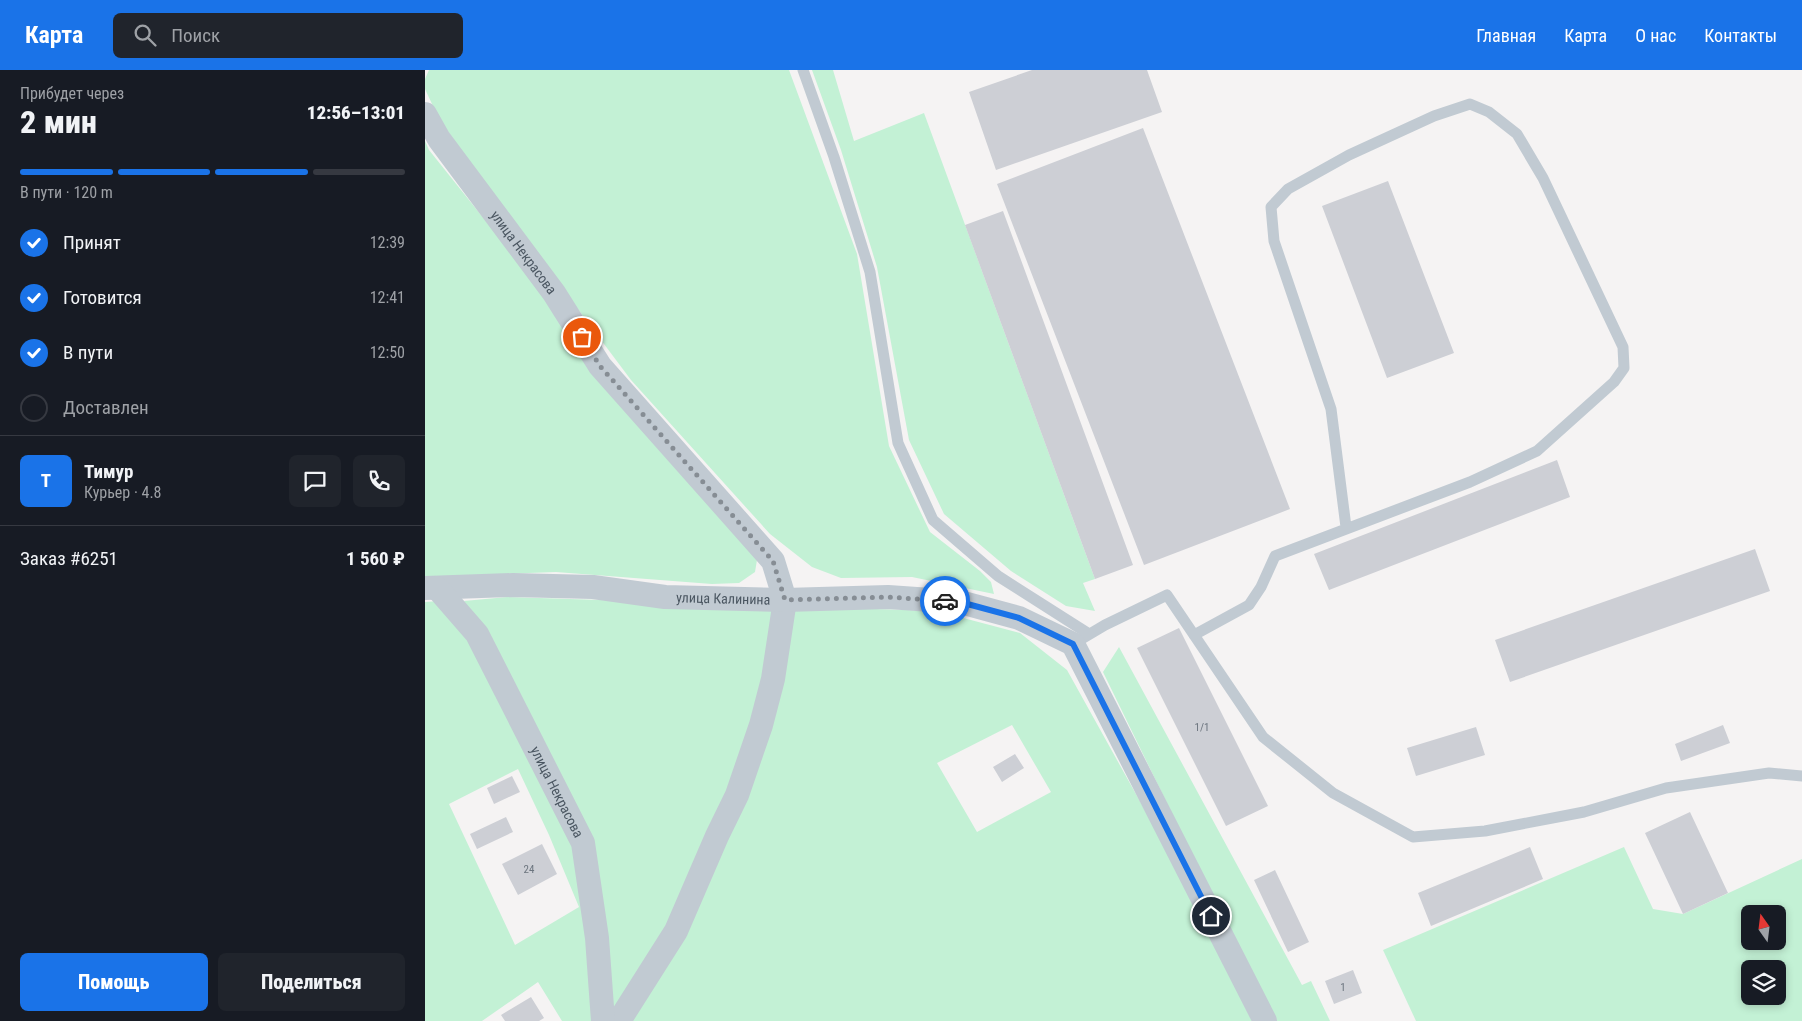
<!DOCTYPE html>
<html lang="ru">
<meta charset="utf-8">
<style>
:root{--surface:#171b24;--page:#20242c;--text:#f1f3f6;--muted:#9ea1a6;--line:#363941;--accent:#1a73e8}
body{margin:0;font-family:"Roboto Condensed",sans-serif;background:var(--page);color:var(--text);height:100vh;display:flex;flex-direction:column;font-size:19px;white-space:nowrap}
*{box-sizing:border-box;margin:0}
p{font-size:16px;color:var(--muted)}
.icon{flex:none;width:28px;height:28px;fill:none;stroke:currentColor;stroke-width:2;stroke-linecap:round;stroke-linejoin:round}
.map{position:relative;flex:1;overflow:hidden}
.drawer{display:flex;flex-direction:column;background:var(--surface);width:425px}
.drawer>*{flex:none}
.needle{width:32px;rotate:346deg}
.controls{position:absolute;left:1316px;top:835px;display:grid;gap:10px}
.controls a{display:grid;place-items:center;width:45px;height:45px;border-radius:8px;background:var(--surface);box-shadow:0 2px 8px #0003;font-size:25px}
.pin{position:absolute;display:grid;place-items:center;width:42px;height:42px;color:#fff;margin:-21px;border:2px solid #fff;border-radius:50%;box-shadow:0 1px 5px #0007}
.courier{position:absolute;display:grid;place-items:center;width:50px;height:50px;margin:-25px;border:4px solid #1a73e8;border-radius:50%;background:#fff;color:#222;box-shadow:0 1px 6px #0007}
.headline em{font-style:normal;font-weight:800}
.headline div{display:flex;flex-direction:column-reverse}
.headline{display:flex;align-items:center;justify-content:space-between;height:85px;padding:0 20px}
h1{font-size:32px;font-weight:800;line-height:38px}
.bar{display:grid;grid-template-columns:repeat(4,1fr);gap:8px 5px;align-content:center;height:60px;padding:0 20px}
.bar i{height:6px;border-radius:4px;background:var(--line)}
.bar .active{background:var(--accent)}
.bar p{grid-column:span 4}
.line{display:flex;align-items:center;gap:12px;padding:0 20px;border-top:1px solid var(--line)}
.line div{flex:1}
.round{display:grid;place-items:center;flex:none;width:52px;height:52px;border-radius:8px;background:var(--page)}
ol{padding:0 20px;list-style:none}
li{display:flex;align-items:center;gap:15px;height:55px}
li p{margin-inline-start:auto}
li .icon{padding:5px;border-radius:50%;background:var(--accent);color:#fff;stroke-width:4}
li:last-child{color:var(--muted)}
li i{width:28px;height:28px;border:2px solid var(--line);border-radius:50%}
.button{display:flex;gap:10px;margin-top:auto;padding:10px 20px}
.button a{flex:1;height:58px;border-radius:8px;background:var(--accent);color:#fff;font-size:20px;font-weight:800;line-height:58px;text-align:center}
.button a+a{background:var(--page);color:var(--text)}
header{display:flex;align-items:center;gap:30px;box-sizing:border-box;height:70px;padding:0 25px;background:var(--accent);color:#fff}
header strong{font-size:24px}
nav{display:flex;gap:28px;margin-inline-start:auto;font-size:18px}
.search{width:350px;height:45px;background:var(--page);display:flex;align-items:center;gap:12px;box-sizing:border-box;padding:0 18px;border-radius:8px;color:var(--muted);font-size:19px}
main{display:flex;flex:1;min-height:0}
.map>svg:first-child{display:block}
</style>
<header>
<strong>Карта</strong>
<div class="search"><svg class="icon" aria-label="search" viewBox="0 0 24 24"><circle cx="10" cy="10" r="6"/><path d="M15 15l6 6"/></svg>Поиск</div>
<nav><a>Главная</a><a>Карта</a><a>О нас</a><a>Контакты</a></nav>
</header>
<main>
<section class="drawer">
<div class="headline"><div><h1>2 мин</h1><p>Прибудет через</p></div><em>12:56–13:01</em></div>
<div class="bar"><i class="active"></i><i class="active"></i><i class="active"></i><i></i><p>В пути · 120 m</p></div>
<ol>
<li><svg class="icon" aria-label="check" viewBox="0 0 24 24"><path d="M5 12l5 5 9-10"/></svg>Принят<p>12:39</p></li>
<li><svg class="icon" aria-label="check" viewBox="0 0 24 24"><path d="M5 12l5 5 9-10"/></svg>Готовится<p>12:41</p></li>
<li><svg class="icon" aria-label="check" viewBox="0 0 24 24"><path d="M5 12l5 5 9-10"/></svg>В пути<p>12:50</p></li>
<li><i></i>Доставлен</li>
</ol>
<div class="line" style="height:90px"><b class="round" style="background:var(--accent);color:#fff">Т</b><div><b>Тимур</b><p>Курьер · 4.8</p></div><a class="round"><svg class="icon" aria-label="chat" viewBox="0 0 24 24"><path d="M4 5h16v11H9l-5 4z"/></svg></a><a class="round"><svg class="icon" aria-label="phone" viewBox="0 0 24 24"><path d="M5 4h4l2 5-3 2q2 4 5 5l2-3 5 2v4C11 20 4 13 5 4z"/></svg></a></div>
<div class="line" style="height:65px"><div>Заказ #6251</div><b>1 560 ₽</b></div>
<div class="button"><a>Помощь</a><a>Поделиться</a></div>
</section>
<div class="map">
<svg width="1377" height="951" viewBox="0 0 1377 951">
<rect width="100%" height="100%" fill="#f5f3f3"/>
<path fill="#c3f1d5" fill-rule="evenodd" d="M4,0H364L432,184L464,376L505,462L555,501L566,512L569,524L487,507L416,508L387,497L345,464L206,310L86,150L14,49L0,19V9Z
M387,0H408L429,71L499,43L670,509L658,513L670,541L641,536L586,501L519,444L484,370L452,197L416,80Z
M0,71L4,80L332,490L330,502L314,513L287,514L131,502L0,507Z
M82,527L512,541L595,563L642,600L752,798L827,951H188L170,783L39,531ZM587,655L626,722L552,762L512,693Z
M14,531L32,546L152,776L173,951H137L113,912L57,951H0V532ZM93,699L124,765L154,837L90,875L24,734Z
M694,577L877,915L886,911L905,951H848L678,602Z
M1199,777L1228,839L1258,844L1377,789V951H991L958,880ZM1325,844H1352V871H1325ZM1325,899H1352V926H1325Z"/>
<path fill="#cdcfd5" d="M607,0H722L737,42L571,100L544,22Z
M718,58L865,439L719,495L572,114Z
M963,111L1029,283L962,308L897,136Z
M578,141L708,495L670,509L540,155Z
M1132,390L1145,427L904,520L889,484Z
M1330,479L1345,521L1085,612L1070,570Z
M754,558L843,736L801,756L712,578Z
M1298,655L1305,673L1256,691L1250,674Z
M1051,657L1060,685L991,706L982,678Z
M590,684L599,698L577,712L568,697Z
M87,706L95,722L69,734L62,718Z
M1265,742L1303,823L1258,844L1220,763Z
M81,747L88,762L52,779L45,764Z
M117,774L132,804L93,825L77,794Z
M1105,777L1118,809L1006,856L993,823Z
M850,800L884,872L863,882L829,810Z
M928,900L937,923L909,934L900,911Z
M106,927L119,948L114,951H80L76,945Z"/>
<g fill="none" stroke-linecap="round" stroke-linejoin="round">
<path stroke="#c1cad2" stroke-width="11" d="M378,0L409,87L445,202L473,373L508,450L573,506L664,564
M769,565L824,535L836,517L850,486L1045,412L1112,381L1189,312L1199,298L1198,277L1118,108L1092,64L1064,42L1045,34L1009,46L924,85L863,119L846,137L849,171L906,339L921,457
M648,574L680,555L742,525L838,667L908,723L988,767L1060,761L1159,742L1241,718L1344,703L1377,706"/>
<g stroke="#c1cad2" stroke-width="24">
<path id="s1" d="M0,44L14,69L129,223L175,296L348,491L360,530L348,609L336,655L312,725L292,766L251,861L194,951"/>
<path id="s2" d="M0,518L88,515L168,517L240,527L360,530L463,527L535,532L594,548L648,574L840,951"/>
<path id="s3" d="M12,518L52,564L158,773L172,868L178,951"/>
</g>
</g>
<g fill="none" stroke-linecap="round" stroke-linejoin="round">
<path stroke="#868d94" stroke-width="5" stroke-dasharray="0 9" d="M157,267L175,296L348,491L360,530L463,527L520,531"/>
<path stroke="#1a73e8" stroke-width="6" d="M520,531L535,532L594,548L648,574L786,846"/>
</g>
<g text-anchor="middle" stroke-width="4" stroke-linejoin="round" paint-order="stroke">
<g font-size="11" fill="#6b747e">
<text x="777" y="661">1/1</text>
<text x="104" y="803">24</text>
<text x="918" y="921">1</text>
</g>
<g font-size="14" fill="#4a5661" stroke="#fff">
<text dy="5" stroke="none"><textPath href="#s1" startOffset="170">улица Некрасова</textPath></text>
<text dy="5" stroke="none"><textPath href="#s2" startOffset="299">улица Калинина</textPath></text>
<text dy="5" stroke="none"><textPath href="#s3" startOffset="238">улица Некрасова</textPath></text>
</g>
</g>
</svg>
<div class="controls">
<a><svg class="needle" viewBox="-14 -14 28 28"><path d="M0-13l5 13h-10z" fill="#e53935"/><path d="M0 13l5-13h-10z" fill="#9ea1a6"/></svg></a>
<a><svg class="icon" aria-label="layers" viewBox="0 0 24 24"><path d="M12 4l9 5-9 5-9-5zM3 14l9 5 9-5"/></svg></a>
</div>
<div class="pin" style="left:157px;top:267px;background:#ea580c"><svg class="icon" aria-label="bag" viewBox="0 0 24 24"><path d="M5 8h14l-1 12H6zM9 8a3 3 0 0 1 6 0"/></svg></div>
<div class="pin" style="left:786px;top:846px;background:#1f2937"><svg class="icon" aria-label="home" viewBox="0 0 24 24"><path d="M3 11l9-7 9 7M6 9v11h12V9"/></svg></div>
<div class="courier" style="left:520px;top:531px"><svg class="icon" aria-label="car" viewBox="0 0 24 24"><path d="M5 17H2v-5l4-1 3-4h7l3 4 3 1v5h-3M9 17h6M6 11h13"/><circle cx="7" cy="17" r="2"/><circle cx="17" cy="17" r="2"/></svg></div>
</div>
</main>
